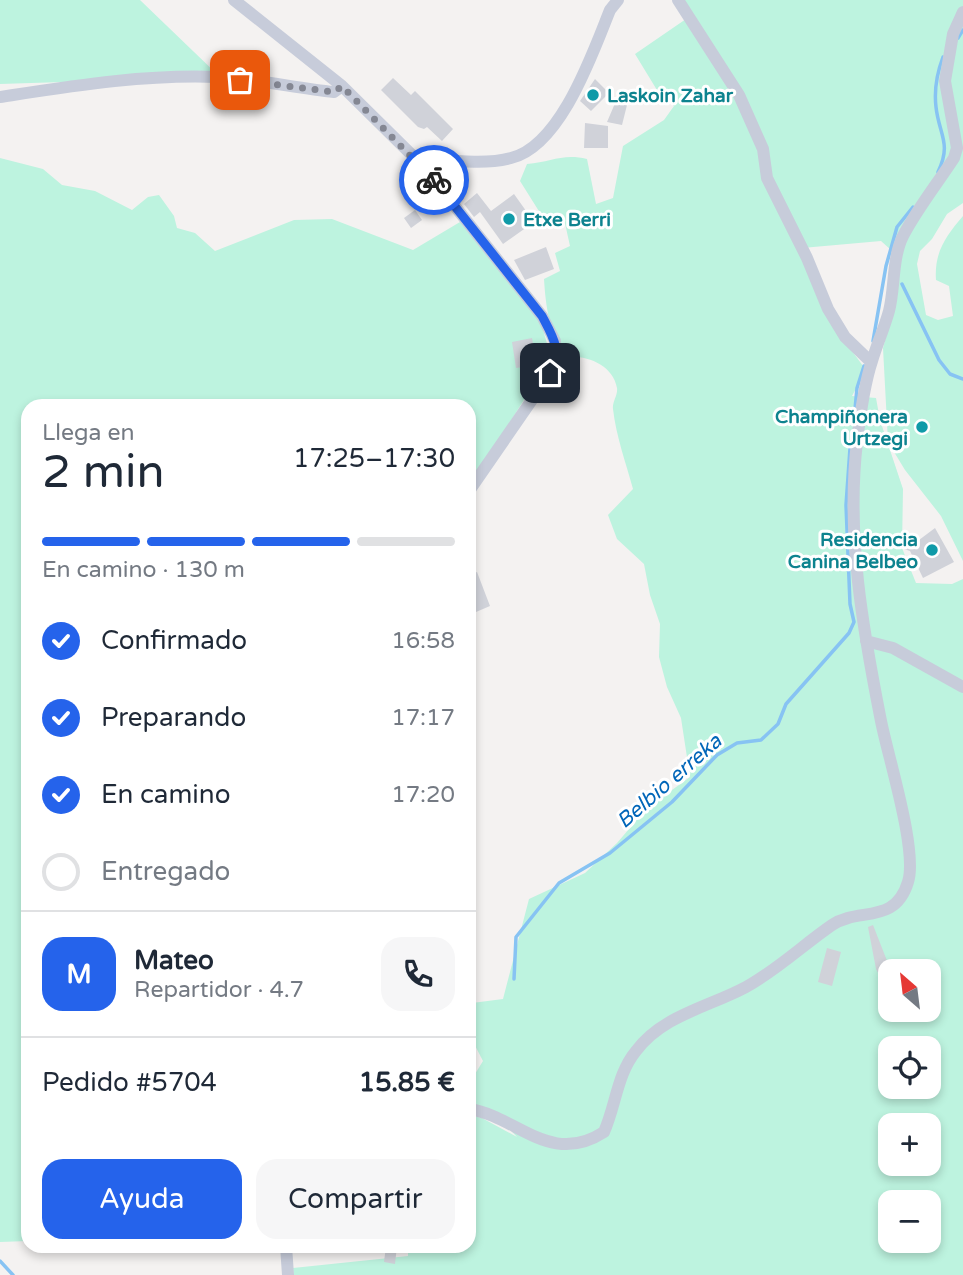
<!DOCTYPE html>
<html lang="es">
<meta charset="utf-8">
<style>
:root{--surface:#fff;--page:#f6f6f7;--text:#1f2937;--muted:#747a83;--line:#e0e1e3;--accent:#2563eb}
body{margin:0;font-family:"Varela Round",sans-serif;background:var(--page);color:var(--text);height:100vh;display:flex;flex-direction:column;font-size:26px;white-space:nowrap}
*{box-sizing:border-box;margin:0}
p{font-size:23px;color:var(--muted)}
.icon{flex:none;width:38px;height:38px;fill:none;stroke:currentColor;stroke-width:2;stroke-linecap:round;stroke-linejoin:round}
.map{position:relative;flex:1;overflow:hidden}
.side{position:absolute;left:21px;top:399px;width:455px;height:854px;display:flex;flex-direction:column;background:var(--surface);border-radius:21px;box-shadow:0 4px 10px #0003}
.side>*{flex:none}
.needle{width:46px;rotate:332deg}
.buttons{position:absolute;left:878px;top:959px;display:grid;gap:14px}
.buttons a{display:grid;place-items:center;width:63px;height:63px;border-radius:14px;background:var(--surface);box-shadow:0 4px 10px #0003;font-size:35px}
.pin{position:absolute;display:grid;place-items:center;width:60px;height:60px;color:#fff;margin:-30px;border-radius:14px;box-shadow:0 4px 10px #0006}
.courier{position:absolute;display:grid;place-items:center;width:70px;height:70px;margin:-35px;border:5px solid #2563eb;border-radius:50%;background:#fff;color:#222;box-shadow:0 2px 9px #0007}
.headline em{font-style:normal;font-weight:600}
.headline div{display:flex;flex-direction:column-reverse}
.headline{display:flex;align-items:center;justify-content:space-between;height:119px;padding:0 21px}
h1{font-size:46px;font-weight:600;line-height:52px}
.bar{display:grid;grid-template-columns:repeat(4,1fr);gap:10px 7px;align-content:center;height:84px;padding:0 21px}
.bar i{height:9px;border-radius:5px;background:var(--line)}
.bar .current{background:var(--accent)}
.bar p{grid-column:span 4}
.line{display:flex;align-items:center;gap:18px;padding:0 21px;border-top:2px solid var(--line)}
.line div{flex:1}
.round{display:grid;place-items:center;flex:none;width:74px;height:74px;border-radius:21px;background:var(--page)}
ol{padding:0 21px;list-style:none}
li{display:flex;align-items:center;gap:21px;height:77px}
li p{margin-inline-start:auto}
li .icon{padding:7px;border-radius:50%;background:var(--accent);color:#fff;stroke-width:4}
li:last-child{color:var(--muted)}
li i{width:38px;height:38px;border:4px solid var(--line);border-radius:50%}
.cta{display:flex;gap:14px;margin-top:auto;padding:14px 21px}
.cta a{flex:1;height:80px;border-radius:21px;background:var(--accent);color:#fff;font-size:28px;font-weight:600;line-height:80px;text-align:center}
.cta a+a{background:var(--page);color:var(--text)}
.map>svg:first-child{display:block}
</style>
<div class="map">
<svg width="963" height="1275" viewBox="0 0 963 1275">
<rect width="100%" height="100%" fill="#f4f2f1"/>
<path fill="#bdf3df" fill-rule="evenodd" d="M0,0H140L220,77L0,84Z
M685,0H963V203L947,214L932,239L920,251L917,264L926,315L938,320L953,316L949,286L936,280C934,252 946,236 963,216V561L941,516L905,470L888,442L883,348L896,298L900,258L881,241L802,248L852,351L866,370L852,396L876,398L880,420L903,489L902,548L916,583L952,584L963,579V1275H294L293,1268L408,1256V1246H469V1115L482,1118L517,1137L498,1117L469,1110V1076L475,1074L483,1061L469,1034L472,1003L503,999L529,899L585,873L617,843L647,808L690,777L681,718L667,687L659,657L660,624L650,595L644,564L617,539L608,515L633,489C626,463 616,436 613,409C612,402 618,395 617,388C613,365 587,355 567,357C549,332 546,309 544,279L560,271L555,253L570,246L564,219L547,224L520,181L527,164C551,162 563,153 587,159L596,204L613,198L623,146L664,120L674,106L660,95L635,54L686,19ZM891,971H929V1010H891ZM891,1048H929V1087H891ZM891,1125H929V1164H891ZM891,1202H929V1241H891Z
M0,158L43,169L62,185L95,191L132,210L148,197L159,195L174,216L177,228L195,233L215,251L294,220L332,219L413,250L460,222L541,323L551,357L469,487V406H28V1241L0,1242Z"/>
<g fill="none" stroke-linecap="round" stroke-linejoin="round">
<path stroke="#87c3f3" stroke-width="3.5" d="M958,38L963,30
M938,172C952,143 939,135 936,107C934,90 937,73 943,57
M902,284L939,360L950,374L963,379
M873,341L886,266L897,227L913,207
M854,420L857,388L864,366
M514,979L516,937L559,883L610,853L672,802L717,755L737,743L761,740L778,724L786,704L849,633L854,622L850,604L846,505L850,448
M0,1261L13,1275"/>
</g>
<path fill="#d0d2d9" d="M393,78L411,95L415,91L453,129L442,141L427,127L424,129L418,127L381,90Z
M595,79L609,93L591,111L580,101Z
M616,101L627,105L622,125L607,122Z
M585,123L608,126V148H584Z
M477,193L491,211L514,194L534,222L503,244L480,212L474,217L464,204Z
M415,210L422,220L411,228L404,218Z
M546,247L554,269L525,280L514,260Z
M532,338L537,365L516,368L512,342Z
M935,528L954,562L923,578L910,551L904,549L909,536L919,540Z
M477,572L490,606L469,615V575Z
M873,925L891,971V999L876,969L868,927Z
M827,948L841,952L832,986L818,982Z
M386,1246H397L395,1264L384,1262Z"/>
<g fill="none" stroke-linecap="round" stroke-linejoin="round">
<path stroke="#c7ccda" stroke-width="12" d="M234,0L342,86L423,166L542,316L555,341L556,365L469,491
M678,0L739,95L763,149L767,178L807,258L828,309L845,337L871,362
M0,97C72,86 145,74 218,77C256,79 296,88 334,92L342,86
M414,157C444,159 481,166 511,158C561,146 593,52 610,10L618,0
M866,641L893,648L963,687
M469,1109C517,1116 550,1167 604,1132C616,1105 617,1074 636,1051C663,1015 709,1007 746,987C777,970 803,945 832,925C859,907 895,925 908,882C918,851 888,757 881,721C863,630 846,535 857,442C860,416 864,385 872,361C877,344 884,329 889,311C895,288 892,258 903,236C917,209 937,184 954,158L957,148L945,81L953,34L963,12
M286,1246L288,1275"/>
</g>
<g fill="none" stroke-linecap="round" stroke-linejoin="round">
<path stroke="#848793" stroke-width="7" stroke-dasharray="0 12.6" d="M240,80L334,92L342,86L434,180"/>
<path stroke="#2563eb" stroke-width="9" d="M434,180L542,316C552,335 564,353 550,373"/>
</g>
<g fill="#0f9aa8" stroke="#fff" stroke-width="2.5">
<circle cx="593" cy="95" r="7"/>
<circle cx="509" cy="219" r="7"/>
<circle cx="922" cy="427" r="7"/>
<circle cx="932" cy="550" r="7"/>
</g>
<g text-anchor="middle" stroke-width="6" stroke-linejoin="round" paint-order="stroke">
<g font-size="19" font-weight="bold" fill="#0d838f" stroke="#fff" text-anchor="start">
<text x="607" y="102">Laskoin Zahar</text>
<text x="523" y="226">Etxe Berri</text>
<text x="908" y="423" text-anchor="end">Champiñonera<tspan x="908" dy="22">Urtzegi</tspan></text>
<text x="918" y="546" text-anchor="end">Residencia<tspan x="918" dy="22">Canina Belbeo</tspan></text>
</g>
<g font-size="21" font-style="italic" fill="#0166b9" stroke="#fff">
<text transform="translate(669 781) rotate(-41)" y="7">Belbio erreka</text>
</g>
</g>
</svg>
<div class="buttons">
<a><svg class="needle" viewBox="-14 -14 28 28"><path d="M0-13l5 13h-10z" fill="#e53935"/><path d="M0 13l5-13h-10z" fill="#747a83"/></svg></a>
<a><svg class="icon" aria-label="locate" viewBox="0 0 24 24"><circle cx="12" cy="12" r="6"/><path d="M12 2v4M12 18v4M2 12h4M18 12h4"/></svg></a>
<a>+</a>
<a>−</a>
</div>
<div class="pin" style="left:240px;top:80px;background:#ea580c"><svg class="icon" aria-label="bag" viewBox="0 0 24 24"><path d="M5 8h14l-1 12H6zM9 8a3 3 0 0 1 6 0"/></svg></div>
<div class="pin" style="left:550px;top:373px;background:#1f2937"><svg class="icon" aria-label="home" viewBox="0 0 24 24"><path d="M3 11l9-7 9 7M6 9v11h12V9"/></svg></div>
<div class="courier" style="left:434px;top:180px"><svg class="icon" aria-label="bike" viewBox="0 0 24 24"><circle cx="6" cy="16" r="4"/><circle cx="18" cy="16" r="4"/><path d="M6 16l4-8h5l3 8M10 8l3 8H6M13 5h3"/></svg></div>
<section class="side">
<div class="headline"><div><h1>2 min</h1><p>Llega en</p></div><em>17:25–17:30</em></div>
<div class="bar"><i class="current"></i><i class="current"></i><i class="current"></i><i></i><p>En camino · 130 m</p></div>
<ol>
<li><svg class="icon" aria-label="check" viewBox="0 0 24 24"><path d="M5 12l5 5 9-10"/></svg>Confirmado<p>16:58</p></li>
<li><svg class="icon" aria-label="check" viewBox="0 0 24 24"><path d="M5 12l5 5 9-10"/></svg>Preparando<p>17:17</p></li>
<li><svg class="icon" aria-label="check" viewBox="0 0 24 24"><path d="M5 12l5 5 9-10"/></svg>En camino<p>17:20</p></li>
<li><i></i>Entregado</li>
</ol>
<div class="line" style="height:126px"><b class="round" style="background:var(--accent);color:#fff">M</b><div><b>Mateo</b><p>Repartidor · 4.7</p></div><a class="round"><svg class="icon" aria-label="phone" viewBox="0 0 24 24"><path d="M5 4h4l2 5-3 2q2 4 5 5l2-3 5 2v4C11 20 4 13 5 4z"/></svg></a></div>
<div class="line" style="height:91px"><div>Pedido #5704</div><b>15.85 €</b></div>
<div class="cta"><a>Ayuda</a><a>Compartir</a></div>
</section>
</div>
